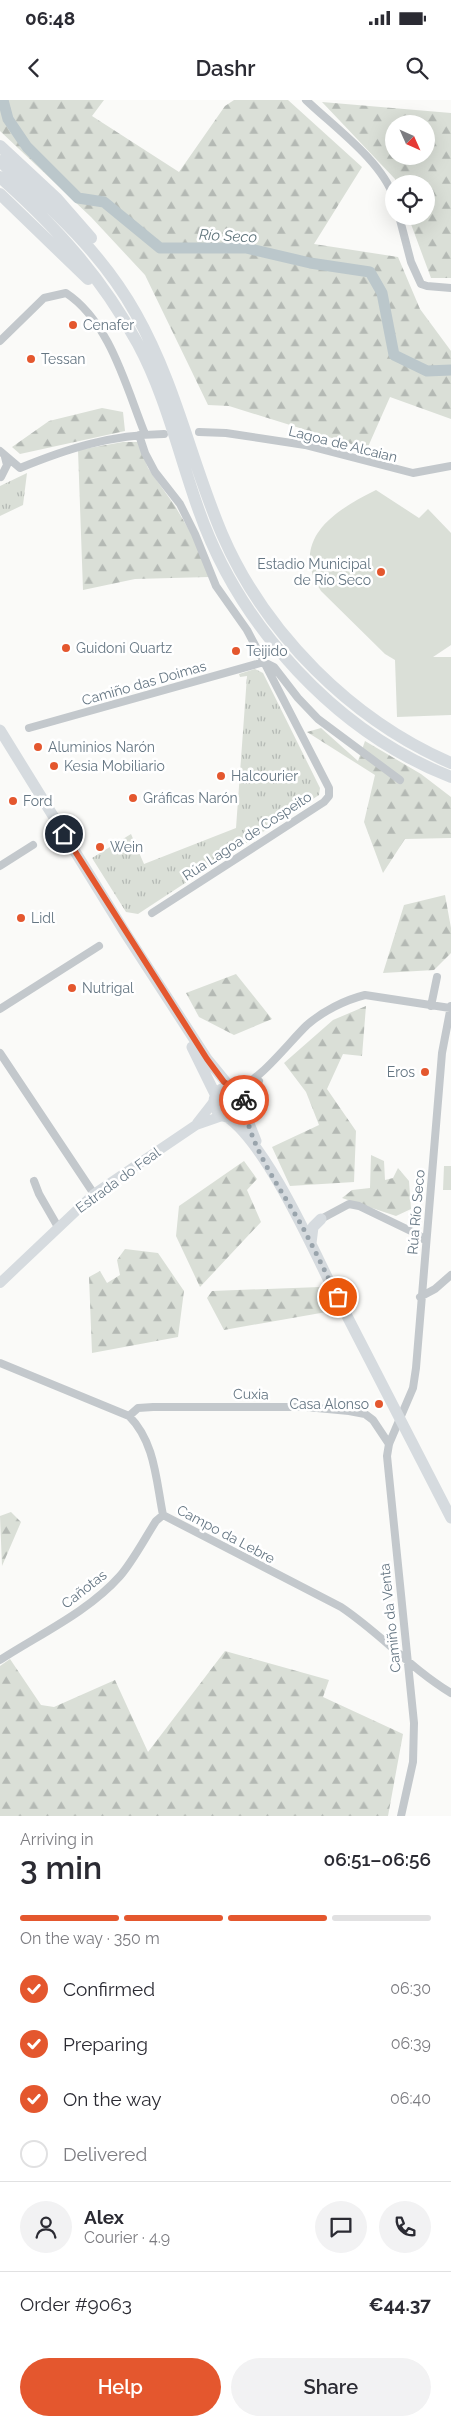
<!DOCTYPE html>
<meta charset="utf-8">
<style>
:root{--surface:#fff;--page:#f2f2f3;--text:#2b2b33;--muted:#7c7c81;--line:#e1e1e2;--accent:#e4572e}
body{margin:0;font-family:Raleway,sans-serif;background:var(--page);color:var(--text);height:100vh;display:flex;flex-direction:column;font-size:19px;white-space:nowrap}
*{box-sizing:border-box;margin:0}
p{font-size:16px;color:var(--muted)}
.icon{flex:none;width:28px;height:28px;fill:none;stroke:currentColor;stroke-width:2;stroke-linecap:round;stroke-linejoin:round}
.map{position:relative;height:1716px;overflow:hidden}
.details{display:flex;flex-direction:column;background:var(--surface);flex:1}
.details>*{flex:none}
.needle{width:32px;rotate:135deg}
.tools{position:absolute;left:385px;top:15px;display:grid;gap:10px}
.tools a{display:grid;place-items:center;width:50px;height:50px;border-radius:50%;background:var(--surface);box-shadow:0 5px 20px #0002;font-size:25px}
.pin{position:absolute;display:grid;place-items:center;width:42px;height:42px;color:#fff;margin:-21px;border:2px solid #fff;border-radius:50%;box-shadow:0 1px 5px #0007}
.courier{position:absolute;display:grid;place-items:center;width:50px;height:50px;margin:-25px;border:4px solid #e4572e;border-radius:50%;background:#fff;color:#222;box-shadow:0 1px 6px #0007}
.summary em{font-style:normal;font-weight:600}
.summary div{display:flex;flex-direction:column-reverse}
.summary{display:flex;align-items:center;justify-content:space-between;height:85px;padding:0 20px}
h1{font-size:32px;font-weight:600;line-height:38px}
.bar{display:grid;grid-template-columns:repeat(4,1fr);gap:8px 5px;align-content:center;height:60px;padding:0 20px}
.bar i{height:6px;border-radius:4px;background:var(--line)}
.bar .on{background:var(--accent)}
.bar p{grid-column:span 4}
.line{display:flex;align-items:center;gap:12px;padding:0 20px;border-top:1px solid var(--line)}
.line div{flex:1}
.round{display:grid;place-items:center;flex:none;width:52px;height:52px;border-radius:26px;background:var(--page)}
ol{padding:0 20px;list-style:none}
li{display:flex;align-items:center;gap:15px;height:55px}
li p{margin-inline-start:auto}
li .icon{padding:5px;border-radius:50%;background:var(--accent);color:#fff;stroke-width:4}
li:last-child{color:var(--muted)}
li i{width:28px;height:28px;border:2px solid var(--line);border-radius:50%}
.button{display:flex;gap:10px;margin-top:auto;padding:10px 20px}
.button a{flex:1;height:58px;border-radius:30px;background:var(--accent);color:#fff;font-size:20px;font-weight:600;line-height:58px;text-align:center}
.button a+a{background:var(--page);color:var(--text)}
.status{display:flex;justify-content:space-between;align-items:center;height:35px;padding:0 25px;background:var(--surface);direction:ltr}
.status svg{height:14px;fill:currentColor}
header{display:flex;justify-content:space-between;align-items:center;height:65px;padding:0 20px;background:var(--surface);font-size:22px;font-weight:600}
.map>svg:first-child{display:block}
</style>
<div class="status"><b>06:48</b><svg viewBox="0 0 49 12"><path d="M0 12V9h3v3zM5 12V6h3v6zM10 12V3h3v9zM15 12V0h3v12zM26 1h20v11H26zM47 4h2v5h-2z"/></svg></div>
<header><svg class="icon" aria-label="back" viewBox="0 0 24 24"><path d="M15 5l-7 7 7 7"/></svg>Dashr<svg class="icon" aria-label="search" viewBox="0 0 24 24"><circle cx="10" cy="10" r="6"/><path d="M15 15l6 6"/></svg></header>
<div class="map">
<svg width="451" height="1716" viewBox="0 0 451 1716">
<defs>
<pattern id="grass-tufts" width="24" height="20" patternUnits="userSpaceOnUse" patternTransform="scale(1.25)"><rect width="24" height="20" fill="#dadfd7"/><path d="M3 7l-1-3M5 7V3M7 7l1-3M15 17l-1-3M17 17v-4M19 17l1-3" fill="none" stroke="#b4b9b4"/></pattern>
<pattern id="forest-firs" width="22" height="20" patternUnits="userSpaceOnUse" patternTransform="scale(1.25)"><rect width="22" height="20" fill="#dadfd7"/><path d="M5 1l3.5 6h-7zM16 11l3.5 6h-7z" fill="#b4b9b4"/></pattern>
</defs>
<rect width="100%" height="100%" fill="#fafaf8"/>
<path fill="url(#grass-tufts)" d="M27,373L23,405L0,416V386Z
M255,569L263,573L320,688L319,695L138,814L126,812L92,758L131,734L144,764L236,728L247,576L240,577L239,574Z"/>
<path fill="url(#forest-firs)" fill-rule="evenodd" d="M0,0H104L92,16L179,72L225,6L234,0H288L362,67L314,144L398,157L420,209L451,251V319L390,297L367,349L229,306L208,305L145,175L91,117L0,31Z
M322,2L451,13V178H431L408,116H426V84H396L395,79ZM394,24H426V56H394Z
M102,308L123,312L125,331L20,354L12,347L49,321Z
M123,342H138L148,368L175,406L192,435L209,477L135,479L83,490L78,350Z
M321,628L358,661L365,641L421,674L451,697V738L405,739L383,773L364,722L375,675L307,632Z
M445,795L451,828V853L434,870L383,873L404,805Z
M236,874L272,919L234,935L199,917L186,893Z
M366,906L362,956L343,954L327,989L356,1031L354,1082L290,1086L272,1047L319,1025L306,992L284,963L333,920Z
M371,1055L384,1061L385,1080L393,1078L398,1068L409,1081L411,1109L396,1116L342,1098L352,1090L370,1088Z
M244,1061L257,1079L247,1090L261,1122L200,1187L176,1136L179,1106Z
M125,1149L158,1153L184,1191L178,1237L92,1253L89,1177L100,1171L107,1183L120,1175L117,1160Z
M320,1187L332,1211L224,1230L207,1198L212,1191Z
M11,1412L21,1422L2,1466L0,1416Z
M225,1551L329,1580L323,1597L403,1634L388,1716H0V1566L10,1559L41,1605L54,1607L115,1580L148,1652Z"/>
<path fill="#dadfd7" d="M376,390L419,418L428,409L451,433V545L433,557H451V615L397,617L395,560L385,554L321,491C288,440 335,410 376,390Z
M444,1066H451V1090H443Z"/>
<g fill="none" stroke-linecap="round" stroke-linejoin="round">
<path stroke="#bbc7cb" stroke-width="11" d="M3,0L8,19L27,47L78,98L104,102L160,148H246L310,163L370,172L382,193L394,255L427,271L451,270"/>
<path stroke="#c3c8cc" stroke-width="8" d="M306,0C333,26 382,61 394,98
M399,116L411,162L421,184L427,186L451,188
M0,241L44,198L66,193C110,222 126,287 145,334
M199,332L226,333L305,345L413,373L451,366
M139,335L145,353L155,372L180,404L195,434L216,486L247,530L264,562L274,567L298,598L318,619L400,680
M0,351L20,368C69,348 110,335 164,334
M1,377L7,365L5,357
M29,628L264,562L329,688V696L324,702L152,813
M0,766L33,745
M431,906L437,877
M0,909L99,846
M0,953L94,1094
M235,988C256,986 289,942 307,925C323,911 345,900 365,895L450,908
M244,1004L259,981
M34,1081L39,1094L58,1127
M321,1119L349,1104L359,1106L417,1134L426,1141
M420,1197L435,1189L451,1175
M0,1263L129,1316C155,1342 156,1380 163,1415L341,1507C380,1533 410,1568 451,1593
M129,1316L138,1308L153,1307H306L349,1311L365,1314L373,1320L389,1344
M0,1560C40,1534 88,1512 120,1476C133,1461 145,1438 156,1421L163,1415
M401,1716L413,1662L414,1623L387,1356L389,1344L413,1288L416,1268L442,953L451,906"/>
<path stroke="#d6dbdf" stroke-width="10" d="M197,1023L215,1000
M0,1183L94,1094L196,1025L222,1016"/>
<path stroke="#d6dbdf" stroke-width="11" d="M0,630L126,834L207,959L230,987
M192,947L216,996
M214 1002a15 15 0 1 1 30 0a15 15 0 1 1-30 0Z
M243,1008L256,1041
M227,1017C264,1042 308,1138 329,1181C370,1260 411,1339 451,1418
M311,1143L313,1127L321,1119"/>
<path stroke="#d6dbdf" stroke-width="12" d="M0,46L57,99L91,138
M0,61C52,109 101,151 136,214C176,285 191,361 222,434C265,534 352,620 451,663
M0,77C57,128 101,176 138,244C166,296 179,355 199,411C240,527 336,632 451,677
M0,94L88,179"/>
</g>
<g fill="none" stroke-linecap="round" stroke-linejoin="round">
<path stroke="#99a4ac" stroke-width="5" stroke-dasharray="0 9" d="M244,1000C247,1045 281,1088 303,1128C315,1150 326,1174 338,1197"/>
<path stroke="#e4572e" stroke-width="6" d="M64,734L207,959L224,982L239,991L244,1000"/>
</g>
<g fill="#e4572e" stroke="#fff" stroke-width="2">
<circle cx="73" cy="225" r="5"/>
<circle cx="31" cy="259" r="5"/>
<circle cx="381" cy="472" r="5"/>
<circle cx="66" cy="548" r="5"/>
<circle cx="236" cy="551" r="5"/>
<circle cx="38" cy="647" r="5"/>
<circle cx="54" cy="666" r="5"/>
<circle cx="221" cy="676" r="5"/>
<circle cx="133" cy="698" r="5"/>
<circle cx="13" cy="701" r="5"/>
<circle cx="100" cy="747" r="5"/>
<circle cx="21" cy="818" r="5"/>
<circle cx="72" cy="888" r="5"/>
<circle cx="425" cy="972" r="5"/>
<circle cx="379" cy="1304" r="5"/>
</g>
<g text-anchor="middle" stroke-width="5" stroke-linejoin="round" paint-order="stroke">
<g font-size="14" fill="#657683" stroke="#fff" text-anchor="start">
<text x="83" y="230">Cenafer</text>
<text x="41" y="264">Tessan</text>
<text x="371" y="469" text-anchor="end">Estadio Municipal<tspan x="371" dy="16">de Río Seco</tspan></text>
<text x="76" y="553">Guidoni Quartz</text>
<text x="246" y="556">Teijido</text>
<text x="48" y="652">Aluminios Narón</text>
<text x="64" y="671">Kesia Mobiliario</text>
<text x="231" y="681">Halcourier</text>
<text x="143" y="703">Gráficas Narón</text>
<text x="23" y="706">Ford</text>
<text x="110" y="752">Wein</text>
<text x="31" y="823">Lidl</text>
<text x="82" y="893">Nutrigal</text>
<text x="415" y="977" text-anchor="end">Eros</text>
<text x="369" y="1309" text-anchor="end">Casa Alonso</text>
</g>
<g font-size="14" fill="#657683" stroke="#fff">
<text transform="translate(343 344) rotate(14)" y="5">Lagoa de Alcaian</text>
<text transform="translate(144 583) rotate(-16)" y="5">Camiño das Doimas</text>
<text transform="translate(247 736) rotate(-33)" y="5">Rúa Lagoa de Cospeito</text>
<text transform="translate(118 1080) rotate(-36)" y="5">Estrada do Feal</text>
<text transform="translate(416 1112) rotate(-85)" y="5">Rúa Río Seco</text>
<text transform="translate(251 1294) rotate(1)" y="5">Cuxia</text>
<text transform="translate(226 1434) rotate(28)" y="5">Campo da Lebre</text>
<text transform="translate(84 1489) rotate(-38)" y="5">Cañotas</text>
<text transform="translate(390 1518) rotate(-96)" y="5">Camiño da Venta</text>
</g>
<g font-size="15" font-style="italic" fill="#60757c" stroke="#fff">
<text transform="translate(228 136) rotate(3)" y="5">Río Seco</text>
</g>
</g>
</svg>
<div class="tools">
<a><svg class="needle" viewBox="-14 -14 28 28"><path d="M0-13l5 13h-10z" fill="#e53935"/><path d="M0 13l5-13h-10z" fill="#7c7c81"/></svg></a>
<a><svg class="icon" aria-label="locate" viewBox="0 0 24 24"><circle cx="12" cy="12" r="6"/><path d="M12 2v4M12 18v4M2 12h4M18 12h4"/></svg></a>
</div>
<div class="pin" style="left:338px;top:1197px;background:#ea580c"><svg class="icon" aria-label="bag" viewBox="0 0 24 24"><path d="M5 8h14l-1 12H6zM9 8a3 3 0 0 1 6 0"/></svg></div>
<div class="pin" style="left:64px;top:734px;background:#1f2937"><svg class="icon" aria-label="home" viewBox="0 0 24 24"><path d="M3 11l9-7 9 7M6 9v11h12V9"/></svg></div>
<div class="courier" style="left:244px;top:1000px"><svg class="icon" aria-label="bike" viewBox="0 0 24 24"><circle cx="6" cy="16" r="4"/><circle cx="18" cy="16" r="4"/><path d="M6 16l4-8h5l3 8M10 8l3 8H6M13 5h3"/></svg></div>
</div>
<section class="details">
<div class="summary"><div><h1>3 min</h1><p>Arriving in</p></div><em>06:51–06:56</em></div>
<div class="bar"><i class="on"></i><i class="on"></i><i class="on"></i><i></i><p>On the way · 350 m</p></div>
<ol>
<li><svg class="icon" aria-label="check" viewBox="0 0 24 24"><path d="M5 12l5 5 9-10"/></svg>Confirmed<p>06:30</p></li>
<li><svg class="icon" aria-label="check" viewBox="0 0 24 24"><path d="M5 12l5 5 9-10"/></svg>Preparing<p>06:39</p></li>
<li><svg class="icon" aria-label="check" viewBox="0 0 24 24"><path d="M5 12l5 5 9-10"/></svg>On the way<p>06:40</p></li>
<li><i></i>Delivered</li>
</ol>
<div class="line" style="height:90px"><a class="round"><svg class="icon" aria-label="person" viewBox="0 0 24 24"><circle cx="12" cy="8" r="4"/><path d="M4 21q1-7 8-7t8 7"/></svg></a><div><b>Alex</b><p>Courier · 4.9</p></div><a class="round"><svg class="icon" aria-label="chat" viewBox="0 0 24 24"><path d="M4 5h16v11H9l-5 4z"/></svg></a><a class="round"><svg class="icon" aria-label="phone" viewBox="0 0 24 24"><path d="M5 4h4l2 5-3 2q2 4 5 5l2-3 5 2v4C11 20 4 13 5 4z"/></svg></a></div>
<div class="line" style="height:65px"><div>Order #9063</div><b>€44.37</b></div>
<div class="button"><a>Help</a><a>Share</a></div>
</section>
